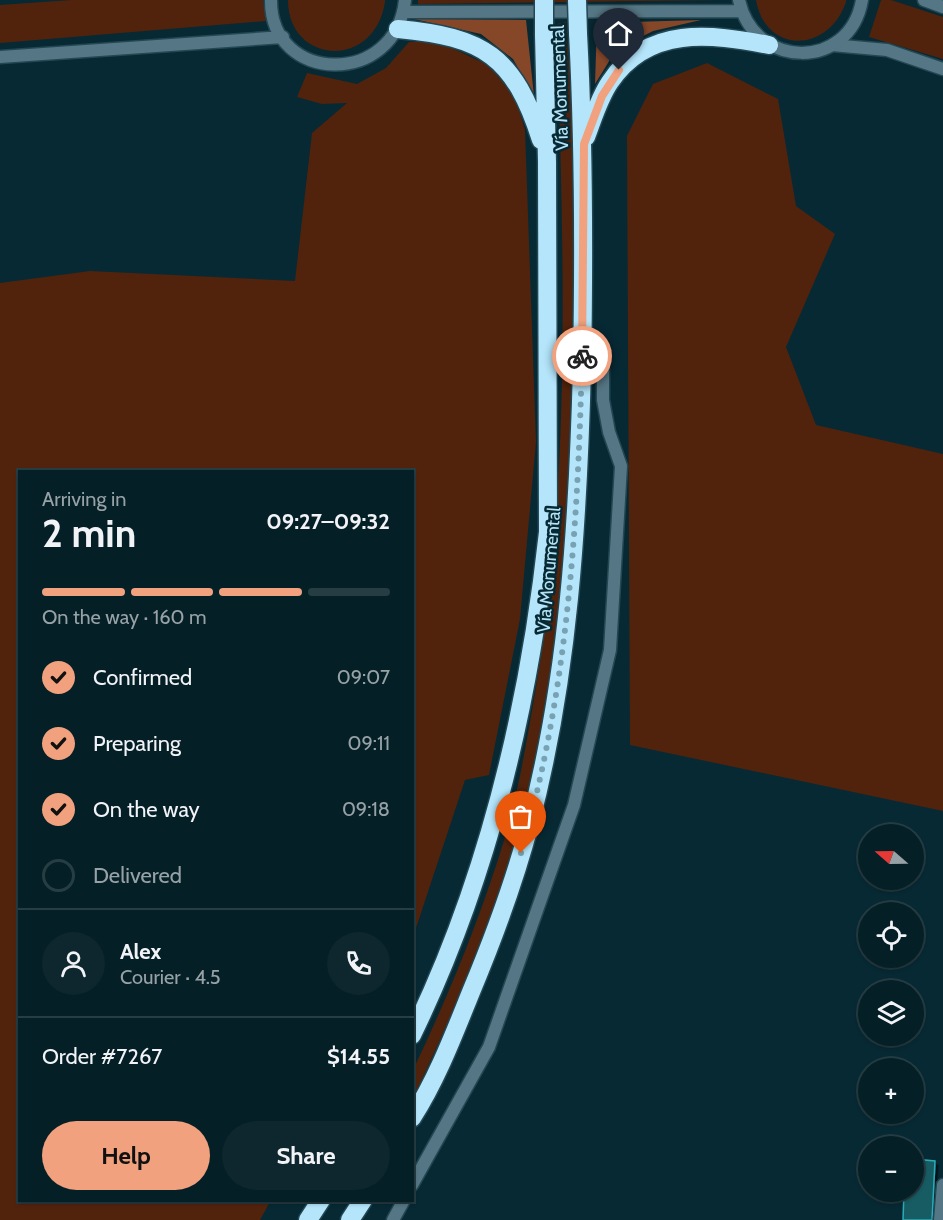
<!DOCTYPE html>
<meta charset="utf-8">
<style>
:root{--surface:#051f27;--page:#0e272f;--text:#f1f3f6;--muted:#97a2a7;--line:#263d44;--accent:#f1a17d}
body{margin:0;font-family:Cabin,sans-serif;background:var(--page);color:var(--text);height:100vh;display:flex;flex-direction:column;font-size:22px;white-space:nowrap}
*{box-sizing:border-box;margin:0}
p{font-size:20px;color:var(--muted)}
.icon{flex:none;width:33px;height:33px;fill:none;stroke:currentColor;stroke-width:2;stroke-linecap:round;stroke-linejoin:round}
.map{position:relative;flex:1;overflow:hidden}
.details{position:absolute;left:18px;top:470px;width:396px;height:732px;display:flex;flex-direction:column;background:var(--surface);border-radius:0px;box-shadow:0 2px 4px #0004,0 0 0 2px var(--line)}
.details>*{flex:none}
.needle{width:39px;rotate:290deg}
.fabs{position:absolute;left:858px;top:824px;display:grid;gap:12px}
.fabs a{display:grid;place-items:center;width:66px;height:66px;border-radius:50%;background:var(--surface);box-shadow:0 2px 4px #0004,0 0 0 2px var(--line);font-size:30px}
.pin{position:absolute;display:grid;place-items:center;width:51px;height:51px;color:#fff;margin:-62px -26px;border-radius:50% 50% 50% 0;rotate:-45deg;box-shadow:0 0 6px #0007}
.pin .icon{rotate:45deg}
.courier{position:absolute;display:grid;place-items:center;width:60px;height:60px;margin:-30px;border:4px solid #f1a17d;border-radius:50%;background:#fff;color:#222;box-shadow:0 2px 8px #0007}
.overview em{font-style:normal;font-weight:800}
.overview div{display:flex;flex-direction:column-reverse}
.overview{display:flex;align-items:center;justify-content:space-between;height:102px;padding:0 24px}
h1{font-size:39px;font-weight:800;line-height:45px}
.bar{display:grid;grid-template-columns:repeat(4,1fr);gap:9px 6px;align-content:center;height:72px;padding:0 24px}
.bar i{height:8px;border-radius:4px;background:var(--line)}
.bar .on{background:var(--accent)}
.bar p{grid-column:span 4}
.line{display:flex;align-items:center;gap:15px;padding:0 24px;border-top:2px solid var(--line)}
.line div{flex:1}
.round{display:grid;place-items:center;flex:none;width:63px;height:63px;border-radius:32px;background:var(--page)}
ol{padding:0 24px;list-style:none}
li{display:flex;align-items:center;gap:18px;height:66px}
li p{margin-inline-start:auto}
li .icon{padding:6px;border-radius:50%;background:var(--accent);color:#111;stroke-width:4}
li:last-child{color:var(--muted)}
li i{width:33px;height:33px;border:3px solid var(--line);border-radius:50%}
.button{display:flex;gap:12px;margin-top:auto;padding:12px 24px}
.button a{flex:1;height:69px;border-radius:36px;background:var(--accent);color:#111;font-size:24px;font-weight:800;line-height:69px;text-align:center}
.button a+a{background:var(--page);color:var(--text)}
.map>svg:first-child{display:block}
</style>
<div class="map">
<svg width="943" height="1220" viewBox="0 0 943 1220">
<defs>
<filter id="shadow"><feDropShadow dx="2.5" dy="4.5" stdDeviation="0" flood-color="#0009"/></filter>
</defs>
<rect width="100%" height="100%" fill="#072934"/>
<path fill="#51230c" d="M72,0H263L266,21L0,43V5Z
M288,0H385V2C374,71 288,64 288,0Z
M418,0H718L418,4Z
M756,0H846V2C828,54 765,54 756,0Z
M881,0H891L943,17V59L869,37Z
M566,22C577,175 577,328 569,481C562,600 551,721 517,836C491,926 453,1014 413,1098L412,1072C448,997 481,917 505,837C518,794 525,749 533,705C573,480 563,251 557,24Z
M409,42H439L488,65L515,96L525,130L536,442L520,619L489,775L465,780L413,937L412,471H20V1200H271L260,1220H0V283L90,271L295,281L312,133L347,103L322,104L297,97L307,73L357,84L386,68Z
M707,63L778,99L796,206L835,234L786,347L816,425L943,454V811L630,745L627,136L653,84Z"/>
<path fill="#864729" d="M414,19L526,20L534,96L513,59L481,34Z
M701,20L653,31L616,50L595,84L597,23Z"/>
<path fill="#195b62" stroke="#28adb9" stroke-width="1.5" filter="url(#shadow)" d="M914,1159L935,1161L932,1220H903L904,1191H914Z"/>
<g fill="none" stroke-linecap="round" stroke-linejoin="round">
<g stroke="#234753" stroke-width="15">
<path id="minor" d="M924,0L943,7
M832,45L887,50L943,69
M412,1185L489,1047L574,805L610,650L621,466L609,432L603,400V370L596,350L582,335
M393,1220L404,1200
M940,1220L943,1185"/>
</g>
<g stroke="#234753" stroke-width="15">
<path id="tertiary" d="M271,0C270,84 396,88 405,0
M739,0C754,70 850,71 862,0
M404,12L742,11
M0,57L283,37"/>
</g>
<g stroke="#234753" stroke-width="21">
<path id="motorway" d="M398,29C484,37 514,56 541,140
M586,137C593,119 599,98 610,82C648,25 711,34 769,45
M412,1035C489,877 529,706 548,532L547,162L544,35
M412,1118C437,1079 454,1034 471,992C494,937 515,880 530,823C569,675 578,520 582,368C584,256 584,145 578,33
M308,1220L321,1200
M350,1220L363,1200"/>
</g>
<use href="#minor" stroke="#557684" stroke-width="12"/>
<use href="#tertiary" stroke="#557684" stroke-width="12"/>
<use href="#motorway" stroke="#b4e5fa" stroke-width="18"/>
<g stroke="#234753" stroke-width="21" stroke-linecap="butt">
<path id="motorway-bridge" d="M544,0V35
M577,0L578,33"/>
</g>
<use href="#motorway-bridge" stroke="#b4e5fa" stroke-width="18"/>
</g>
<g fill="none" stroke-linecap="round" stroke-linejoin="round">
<path stroke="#78a2b2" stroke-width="6" stroke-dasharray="0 10.8" d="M521,853C568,691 578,523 582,356"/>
<path stroke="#f1a17d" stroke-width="8" d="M582,356L584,144L602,96L619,70"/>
</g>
<g text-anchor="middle" stroke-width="5" stroke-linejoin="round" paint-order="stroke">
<g font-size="18" fill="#b5e3f6" stroke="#072934">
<text transform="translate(560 88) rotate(-92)" y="6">Vía Monumental</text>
<text transform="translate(549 570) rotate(-85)" y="6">Vía Monumental</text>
</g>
</g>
</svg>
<div class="fabs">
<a><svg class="needle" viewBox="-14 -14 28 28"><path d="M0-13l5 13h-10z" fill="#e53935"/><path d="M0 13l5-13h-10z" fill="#97a2a7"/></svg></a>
<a><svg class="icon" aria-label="locate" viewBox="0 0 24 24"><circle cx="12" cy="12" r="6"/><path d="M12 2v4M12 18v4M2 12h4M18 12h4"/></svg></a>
<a><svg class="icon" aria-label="layers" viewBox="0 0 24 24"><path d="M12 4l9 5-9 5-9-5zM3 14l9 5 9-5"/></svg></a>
<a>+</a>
<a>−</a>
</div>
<div class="pin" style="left:521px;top:853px;background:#ea580c"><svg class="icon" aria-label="bag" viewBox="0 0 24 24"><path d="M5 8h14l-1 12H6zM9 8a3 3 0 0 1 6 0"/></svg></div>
<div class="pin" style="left:619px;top:70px;background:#1f2937"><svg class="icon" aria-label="home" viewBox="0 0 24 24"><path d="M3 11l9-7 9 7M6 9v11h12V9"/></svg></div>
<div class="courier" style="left:582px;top:356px"><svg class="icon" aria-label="bike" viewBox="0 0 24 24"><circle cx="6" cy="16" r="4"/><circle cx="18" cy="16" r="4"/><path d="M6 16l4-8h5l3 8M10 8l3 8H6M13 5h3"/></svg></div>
<section class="details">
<div class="overview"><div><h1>2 min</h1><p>Arriving in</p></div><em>09:27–09:32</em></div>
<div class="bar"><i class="on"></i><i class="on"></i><i class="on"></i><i></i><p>On the way · 160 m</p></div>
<ol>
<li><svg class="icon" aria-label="check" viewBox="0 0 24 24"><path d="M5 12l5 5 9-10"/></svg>Confirmed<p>09:07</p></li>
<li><svg class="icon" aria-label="check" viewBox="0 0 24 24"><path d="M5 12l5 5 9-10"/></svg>Preparing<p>09:11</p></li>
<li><svg class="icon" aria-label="check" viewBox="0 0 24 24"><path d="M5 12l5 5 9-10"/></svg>On the way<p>09:18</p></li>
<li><i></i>Delivered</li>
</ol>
<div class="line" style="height:108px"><a class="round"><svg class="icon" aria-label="person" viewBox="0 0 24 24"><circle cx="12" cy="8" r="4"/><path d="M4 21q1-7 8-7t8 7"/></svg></a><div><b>Alex</b><p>Courier · 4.5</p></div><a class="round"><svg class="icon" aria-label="phone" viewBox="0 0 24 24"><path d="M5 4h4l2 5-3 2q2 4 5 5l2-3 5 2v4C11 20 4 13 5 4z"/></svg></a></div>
<div class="line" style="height:78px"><div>Order #7267</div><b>$14.55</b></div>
<div class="button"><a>Help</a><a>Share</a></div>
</section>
</div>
